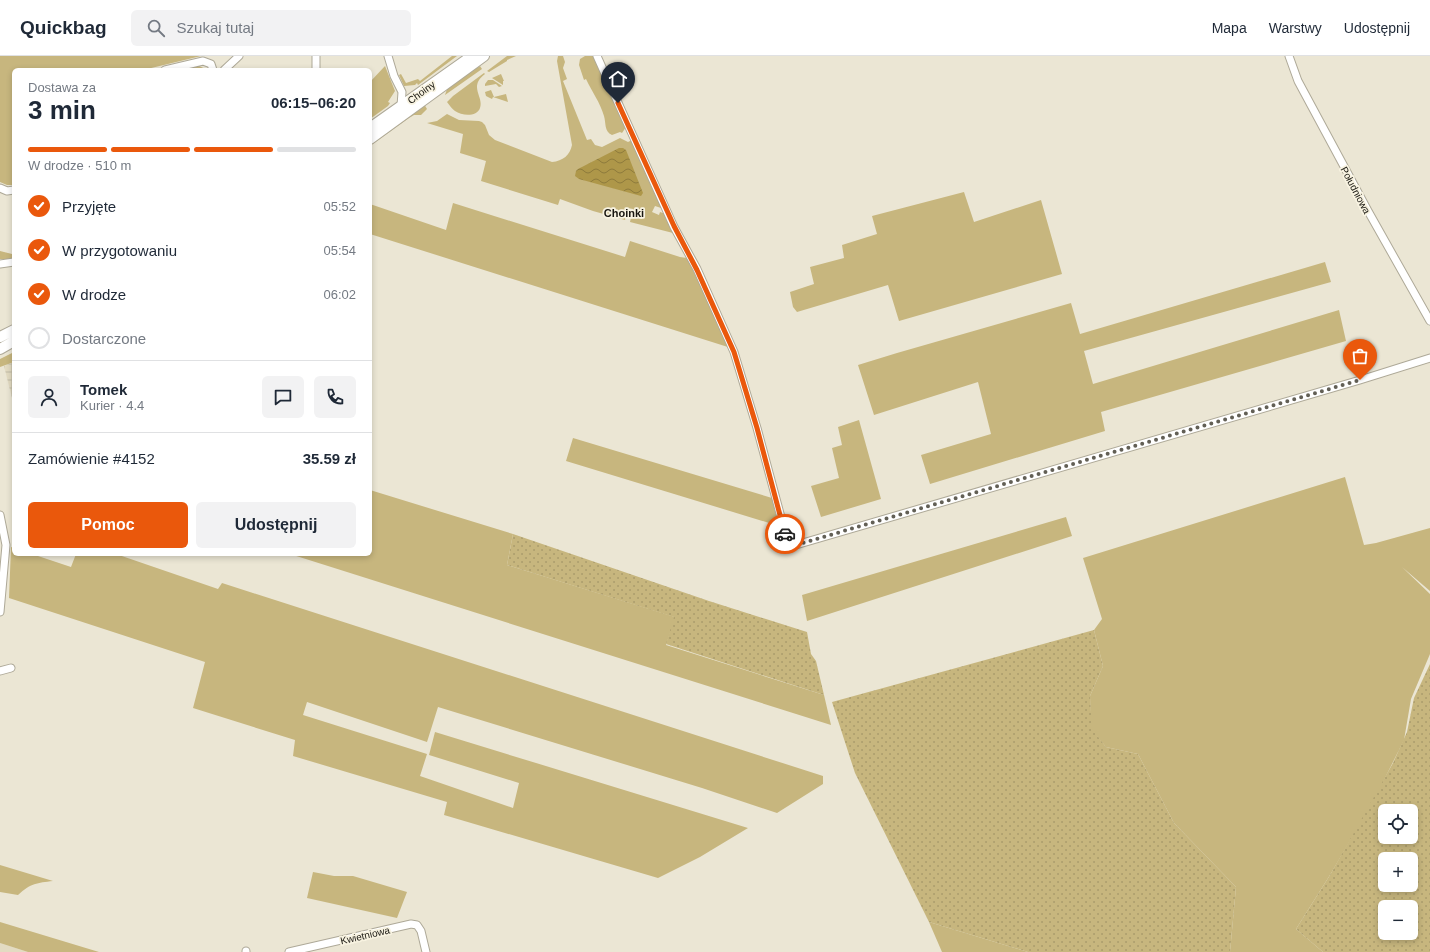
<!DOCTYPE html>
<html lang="pl">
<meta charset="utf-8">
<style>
:root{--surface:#fff;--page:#f2f2f3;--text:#1f2937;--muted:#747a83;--line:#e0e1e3;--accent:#ea580c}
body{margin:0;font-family:Helvetica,sans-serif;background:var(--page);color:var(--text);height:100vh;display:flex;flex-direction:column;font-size:15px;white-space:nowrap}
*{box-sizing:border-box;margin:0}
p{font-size:13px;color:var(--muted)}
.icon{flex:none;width:22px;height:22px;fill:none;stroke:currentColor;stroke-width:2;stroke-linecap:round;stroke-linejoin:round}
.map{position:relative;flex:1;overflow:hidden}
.panel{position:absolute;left:12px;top:12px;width:360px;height:488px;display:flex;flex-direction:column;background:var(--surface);border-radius:6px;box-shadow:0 2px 6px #0003}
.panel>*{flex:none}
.tools{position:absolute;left:1378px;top:748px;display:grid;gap:8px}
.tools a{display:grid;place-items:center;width:40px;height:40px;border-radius:6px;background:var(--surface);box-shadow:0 2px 6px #0003;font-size:20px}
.pin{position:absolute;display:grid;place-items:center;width:34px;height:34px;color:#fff;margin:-41px -17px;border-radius:50% 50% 50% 0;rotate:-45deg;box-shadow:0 0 4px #0007}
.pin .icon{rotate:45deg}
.courier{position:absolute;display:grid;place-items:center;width:40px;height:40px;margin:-20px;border:3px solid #ea580c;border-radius:50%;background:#fff;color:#222;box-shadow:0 1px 5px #0007}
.headline em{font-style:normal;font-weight:700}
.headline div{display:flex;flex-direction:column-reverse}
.headline{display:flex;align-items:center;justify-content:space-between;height:68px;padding:0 16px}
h1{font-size:26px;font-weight:700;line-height:30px}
.bar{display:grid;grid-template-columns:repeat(4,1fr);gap:6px 4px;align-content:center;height:48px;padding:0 16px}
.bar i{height:5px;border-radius:3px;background:var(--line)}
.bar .active{background:var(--accent)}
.bar p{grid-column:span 4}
.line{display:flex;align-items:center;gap:10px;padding:0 16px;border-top:1px solid var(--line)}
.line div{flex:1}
.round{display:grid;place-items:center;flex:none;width:42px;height:42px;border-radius:6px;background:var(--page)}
ol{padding:0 16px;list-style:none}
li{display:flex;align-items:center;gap:12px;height:44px}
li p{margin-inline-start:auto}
li .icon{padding:4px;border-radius:50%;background:var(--accent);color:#fff;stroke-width:4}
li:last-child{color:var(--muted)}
li i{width:22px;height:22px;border:2px solid var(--line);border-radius:50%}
.cta{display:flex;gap:8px;margin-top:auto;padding:8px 16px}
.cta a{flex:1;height:46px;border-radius:6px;background:var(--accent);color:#fff;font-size:16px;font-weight:700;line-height:46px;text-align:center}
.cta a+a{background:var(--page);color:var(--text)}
header{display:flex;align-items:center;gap:24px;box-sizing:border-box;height:56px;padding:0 20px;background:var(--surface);border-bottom:1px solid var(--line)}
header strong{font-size:19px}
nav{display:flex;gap:22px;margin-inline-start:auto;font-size:14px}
.search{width:280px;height:36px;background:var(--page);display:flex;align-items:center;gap:10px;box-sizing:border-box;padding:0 14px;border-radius:6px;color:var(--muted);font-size:15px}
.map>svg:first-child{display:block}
</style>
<header>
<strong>Quickbag</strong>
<div class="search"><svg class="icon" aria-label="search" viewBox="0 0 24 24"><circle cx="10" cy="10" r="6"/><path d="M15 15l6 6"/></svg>Szukaj tutaj</div>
<nav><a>Mapa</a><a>Warstwy</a><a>Udostępnij</a></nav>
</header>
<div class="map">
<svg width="1430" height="896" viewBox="0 0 1430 896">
<defs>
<pattern id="industrial-grid" width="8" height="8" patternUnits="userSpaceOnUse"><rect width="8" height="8" fill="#e3dbc2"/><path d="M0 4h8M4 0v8" fill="none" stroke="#c2bba6"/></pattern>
<pattern id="garden-dots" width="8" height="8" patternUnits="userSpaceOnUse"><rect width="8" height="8" fill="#c7b67e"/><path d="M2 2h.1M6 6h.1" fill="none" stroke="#aa9c6c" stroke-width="1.8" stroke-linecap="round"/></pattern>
<pattern id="water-waves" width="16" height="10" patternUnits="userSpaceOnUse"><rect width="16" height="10" fill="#ae9749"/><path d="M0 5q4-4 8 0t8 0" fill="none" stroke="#8d7a3b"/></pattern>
</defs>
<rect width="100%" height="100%" fill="#ebe6d4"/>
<path fill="#e3dbc2" d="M0,887L28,896H0Z"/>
<path fill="url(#industrial-grid)" d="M14,306V350L4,310Z"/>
<path fill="#c7b67e" d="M0,0H201L143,14H14V129H7L0,126Z
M452,0H457L418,29L417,27L415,29L404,30L399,19L401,18L406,27L418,23L420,25Z
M507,0H516L507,4V5L489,16L487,15Z
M558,0H563L565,6L563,12L567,23L563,25L587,84L591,83L595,89L602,91L620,82L628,86L632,84L664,153L655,150L652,156L659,159L660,156L666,158L673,177L630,166L633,153L628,152L625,164L593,155L560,143L558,149L481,125L486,105L460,97L463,78L427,67L437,65L447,58L459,64L479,65L482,66L485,69L489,79L495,84L552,106C563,105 570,99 572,89L557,5Z
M585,0H593L594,2L626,71L622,77L620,76L612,79C604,76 606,66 604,60C600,46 592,36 586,23L584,24L579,9L580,3Z
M199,10L208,14H183V13Z
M385,10L395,35L388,46L390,47L388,50L370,63V26Z
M476,10L477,12L480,10L482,13L445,39L447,33Z
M484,17L485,18C468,31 484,40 480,52C477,61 462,60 455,55C452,53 450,50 447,46L453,40Z
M501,18L504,25H503V29L492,22Z
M488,24H493L502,30L499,31L496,28L485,30V28Z
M491,34L494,41L506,38L508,46L493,41L492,43L486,40L485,36Z
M424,48L427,53L421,59H414L409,62L370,90V87Z
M964,136L974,166L1041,144L1062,218L899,265L888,229L797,256L793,251L790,236L814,228L810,211L844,202L842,189L877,178L872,160Z
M453,147L625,201L630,185L680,201L687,202L731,292L370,178V148L446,174Z
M0,195L12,198V204L0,203Z
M1325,206L1331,226L1084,295L1093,328L1339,254L1346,285L1101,356L1105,375L930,428L921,399L991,378L978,326L874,359L858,309L897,297L1071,247L1080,278Z
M14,296V306L0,311V303Z
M859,364L881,443L821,461L811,430L839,422L832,392L842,389L838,371Z
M573,382L772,442L779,470L566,405Z
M1345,421L1364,489L1376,487L1430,472V535L1402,511L1430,538V598L1411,643L1404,684L1377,738L1330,819L1296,873L1323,896H1230L1236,831L1174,767L1138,698L1106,691L1091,673L1090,640L1103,610L1094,574L1102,563L1083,502Z
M370,434L513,478L507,509L675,561L666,589L824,639L831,669L290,498H370Z
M1066,461L1072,480L807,565L802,539Z
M11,491L14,492V498H32L71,511L76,498H116L218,533L222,527L823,720V728L777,757L702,732L438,651L427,686L307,646L303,659L427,698L420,720L513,752L519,727L429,699L435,676L748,772L700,801L658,822L444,759L447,746L293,700L295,684L193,652L205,606L9,542Z
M0,809L53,825C37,827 31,827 18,839L0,836Z
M313,816L334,820H353L407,836L397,862L307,842Z
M0,866L99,896H28L0,887Z
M929,866L1028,896H942Z"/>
<path fill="url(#garden-dots)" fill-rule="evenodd" d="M513,478L709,545L807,576L811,598L816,605L824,639L666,588L674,561L507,509Z
M1094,574L1103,610L1090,640L1092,673L1106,691L1138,698L1174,767L1236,831L1230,896H1028L929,866L855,717L832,646Z
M1430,608V896H1323L1296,873L1330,819L1393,707L1407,676L1414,642ZM1385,755H1411V781H1385ZM1385,803H1411V829H1385ZM1385,851H1411V877H1385Z"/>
<path fill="url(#water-waves)" d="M619,92H623L626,94L643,137L641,140L579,123L575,120L576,115L578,113Z"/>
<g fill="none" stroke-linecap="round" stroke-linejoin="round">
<g stroke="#aea998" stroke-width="9">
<path id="street" d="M316,0V14
M388,0L394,20L402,36L401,50
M597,0L674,171L697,213L734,296L757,372L789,491L1360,324L1430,302
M1289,0L1298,25L1368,155L1430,265
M165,14L203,5L211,8L213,14
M224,14L239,0
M0,132L7,135L14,134
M0,208L14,206
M0,459L6,489L0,556
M0,615L11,612
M246,895V896
M289,896L411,868L417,869L421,875L426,896"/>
</g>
<g stroke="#aea998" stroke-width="12">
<path id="secondary" d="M370,72L472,0
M370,83L484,0
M0,281L14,274
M0,293L14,285"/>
</g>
<use href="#street" stroke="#fff" stroke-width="7"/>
<use href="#secondary" stroke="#fff" stroke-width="10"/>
</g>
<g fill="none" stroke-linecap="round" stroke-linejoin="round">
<path stroke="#625f55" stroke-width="4" stroke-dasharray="0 7.2" d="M785,478L789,491L1360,324"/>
<path stroke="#ea580c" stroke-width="5" d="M618,47L674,170L697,214L734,296L757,372L785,478"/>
</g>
<g text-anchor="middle" stroke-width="3.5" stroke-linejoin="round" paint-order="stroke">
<g font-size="10" fill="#181610" stroke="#f8f3e1">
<text transform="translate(421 36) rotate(-36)" y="4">Choiny</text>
<text transform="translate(1356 134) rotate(62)" y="4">Południowa</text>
<text transform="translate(365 879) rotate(-13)" y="4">Kwietniowa</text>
</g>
<g font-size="11" font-weight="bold" fill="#181610" stroke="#f8f3e1">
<text x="624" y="161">Choinki</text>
</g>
</g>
</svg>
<div class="tools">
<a><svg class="icon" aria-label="locate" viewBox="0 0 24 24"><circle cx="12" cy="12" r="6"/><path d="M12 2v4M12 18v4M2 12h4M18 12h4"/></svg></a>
<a>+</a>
<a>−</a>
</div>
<div class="pin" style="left:1360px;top:324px;background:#ea580c"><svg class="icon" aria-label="bag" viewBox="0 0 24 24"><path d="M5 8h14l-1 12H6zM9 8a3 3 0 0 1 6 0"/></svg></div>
<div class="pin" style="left:618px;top:47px;background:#1f2937"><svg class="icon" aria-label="home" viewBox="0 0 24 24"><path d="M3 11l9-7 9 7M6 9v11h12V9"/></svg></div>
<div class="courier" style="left:785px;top:478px"><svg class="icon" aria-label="car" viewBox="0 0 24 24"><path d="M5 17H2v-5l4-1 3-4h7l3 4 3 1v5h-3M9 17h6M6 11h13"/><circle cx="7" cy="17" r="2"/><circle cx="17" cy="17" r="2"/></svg></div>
<section class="panel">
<div class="headline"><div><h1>3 min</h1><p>Dostawa za</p></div><em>06:15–06:20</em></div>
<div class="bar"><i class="active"></i><i class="active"></i><i class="active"></i><i></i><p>W drodze · 510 m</p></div>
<ol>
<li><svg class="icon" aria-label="check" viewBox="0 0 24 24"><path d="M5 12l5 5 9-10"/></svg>Przyjęte<p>05:52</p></li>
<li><svg class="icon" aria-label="check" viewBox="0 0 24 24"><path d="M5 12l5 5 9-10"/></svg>W przygotowaniu<p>05:54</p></li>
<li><svg class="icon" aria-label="check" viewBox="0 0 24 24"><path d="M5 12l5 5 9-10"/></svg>W drodze<p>06:02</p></li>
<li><i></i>Dostarczone</li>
</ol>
<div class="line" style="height:72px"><a class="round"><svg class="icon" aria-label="person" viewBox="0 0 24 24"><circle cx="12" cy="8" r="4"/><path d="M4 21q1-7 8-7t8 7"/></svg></a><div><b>Tomek</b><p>Kurier · 4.4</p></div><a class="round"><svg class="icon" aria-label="chat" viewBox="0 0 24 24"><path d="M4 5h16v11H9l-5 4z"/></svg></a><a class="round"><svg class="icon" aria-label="phone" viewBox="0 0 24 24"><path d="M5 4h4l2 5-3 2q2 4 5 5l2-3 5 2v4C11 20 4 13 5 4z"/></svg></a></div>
<div class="line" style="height:52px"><div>Zamówienie #4152</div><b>35.59 zł</b></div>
<div class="cta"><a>Pomoc</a><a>Udostępnij</a></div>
</section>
</div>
